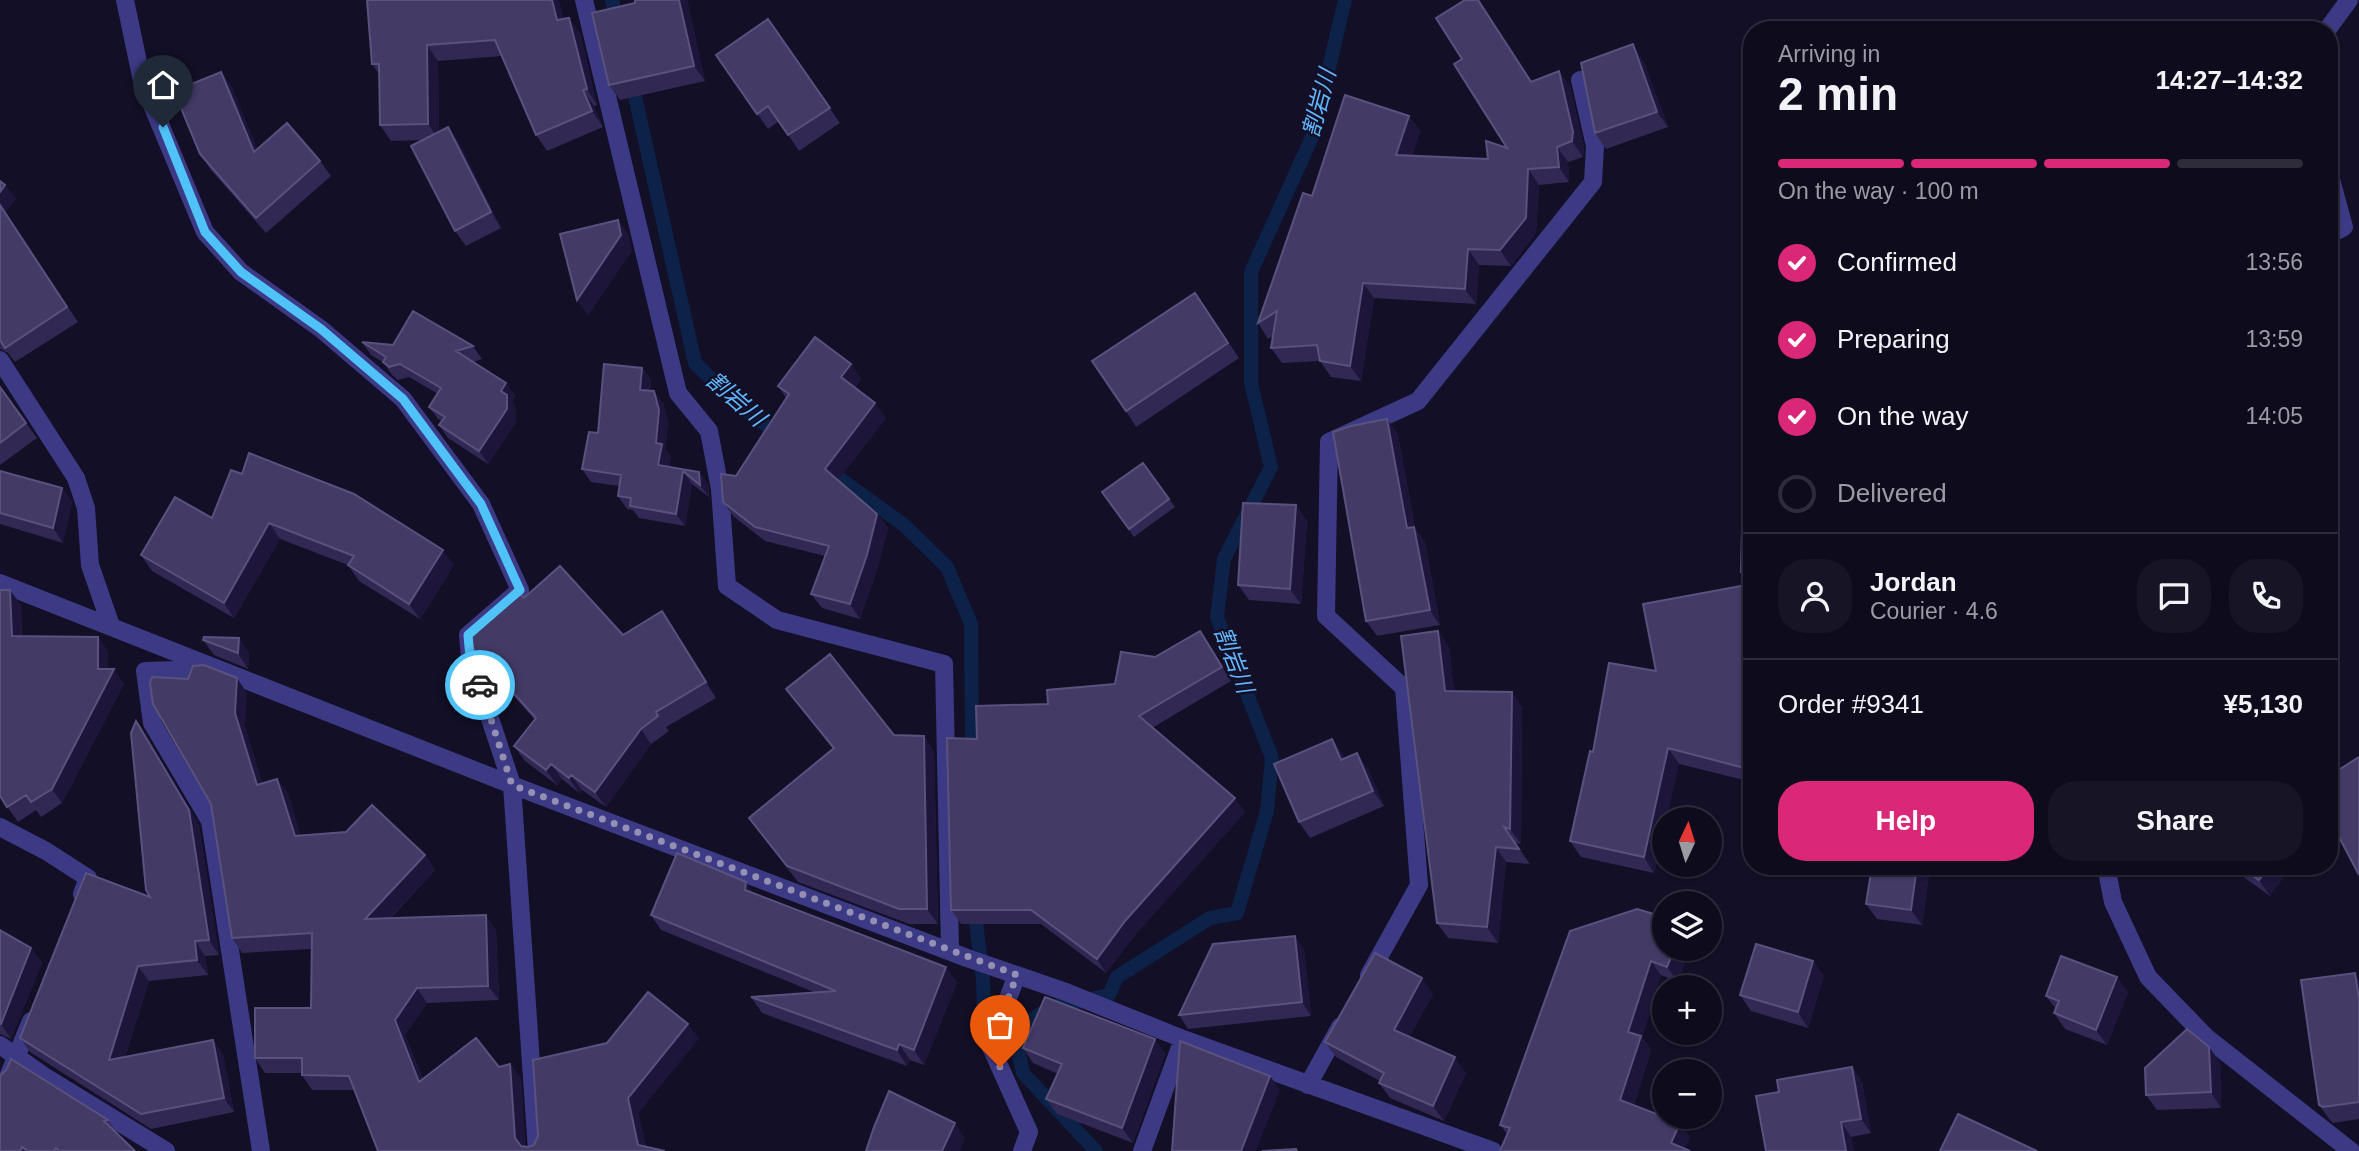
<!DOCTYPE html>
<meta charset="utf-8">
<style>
:root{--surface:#0e0b1c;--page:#171425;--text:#f1f3f6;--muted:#9b9ba3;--line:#2e2b3b;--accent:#db2777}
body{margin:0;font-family:Helvetica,"Noto Sans JP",sans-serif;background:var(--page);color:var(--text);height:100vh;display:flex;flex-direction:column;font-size:26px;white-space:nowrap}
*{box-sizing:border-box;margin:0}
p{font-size:23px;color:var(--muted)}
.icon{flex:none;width:38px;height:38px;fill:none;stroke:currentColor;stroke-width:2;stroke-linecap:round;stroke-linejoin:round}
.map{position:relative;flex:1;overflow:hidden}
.side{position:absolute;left:1743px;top:21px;width:595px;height:854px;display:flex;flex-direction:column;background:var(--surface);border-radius:28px;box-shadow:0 2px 5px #0004,0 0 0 2px var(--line)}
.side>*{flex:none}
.needle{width:46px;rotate:4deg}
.controls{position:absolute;left:1652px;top:807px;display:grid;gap:14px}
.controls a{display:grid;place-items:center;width:70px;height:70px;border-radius:50%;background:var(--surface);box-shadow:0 2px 5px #0004,0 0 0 2px var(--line);font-size:35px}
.pin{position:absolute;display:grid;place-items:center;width:60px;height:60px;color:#fff;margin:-72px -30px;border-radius:50% 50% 50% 0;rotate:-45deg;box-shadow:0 0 7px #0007}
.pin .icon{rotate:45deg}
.courier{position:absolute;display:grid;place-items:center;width:70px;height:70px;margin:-35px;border:5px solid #4fc3f7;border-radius:50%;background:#fff;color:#222;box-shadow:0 2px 9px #0007}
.headline em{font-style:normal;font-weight:700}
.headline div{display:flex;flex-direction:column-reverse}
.headline{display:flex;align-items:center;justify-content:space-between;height:119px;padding:0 35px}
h1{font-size:46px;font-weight:700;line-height:52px}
.bar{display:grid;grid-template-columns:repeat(4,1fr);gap:10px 7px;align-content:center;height:84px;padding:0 35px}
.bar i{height:9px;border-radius:5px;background:var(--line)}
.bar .active{background:var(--accent)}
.bar p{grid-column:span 4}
.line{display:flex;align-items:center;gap:18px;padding:0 35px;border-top:2px solid var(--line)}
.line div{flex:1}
.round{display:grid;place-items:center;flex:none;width:74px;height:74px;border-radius:28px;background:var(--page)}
ol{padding:0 35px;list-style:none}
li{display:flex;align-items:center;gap:21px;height:77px}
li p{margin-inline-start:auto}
li .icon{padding:7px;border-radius:50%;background:var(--accent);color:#fff;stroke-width:4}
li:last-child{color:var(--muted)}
li i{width:38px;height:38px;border:4px solid var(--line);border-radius:50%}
.button{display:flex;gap:14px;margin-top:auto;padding:14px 35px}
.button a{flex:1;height:80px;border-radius:28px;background:var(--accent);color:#fff;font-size:28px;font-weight:700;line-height:80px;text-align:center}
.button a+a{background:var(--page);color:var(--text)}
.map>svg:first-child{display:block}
</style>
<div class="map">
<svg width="2359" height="1151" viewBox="0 0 2359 1151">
<rect width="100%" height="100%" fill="#130f26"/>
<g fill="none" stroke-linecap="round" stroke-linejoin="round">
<path stroke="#0c2248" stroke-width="14" d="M612,0L618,26
M631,79L695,363L734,402L784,438
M825,468L904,525L947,567L971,624L972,756
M975,906C976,941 986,975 983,1010L1014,1033L1023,1073L1096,1151
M1014,1033L1050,1007L1109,995L1117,977L1210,918L1237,913L1267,811L1272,758L1217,617L1224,559L1271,467L1251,383V272L1313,135L1345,0"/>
<path stroke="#3d3a85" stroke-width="18" d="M125,0L142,81L205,232L241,272L321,329L403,399L481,504L520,590L468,635L470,658L512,785L537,1151
M584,0L678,393L709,431L720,489L727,586L777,620L944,664L950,949
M2327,30L2349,0
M2329,172L2344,227L2329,235
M0,360L76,478L86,508L90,565L111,626
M0,583L512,785L967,958L1066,992L1183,1039L1493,1151
M212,669L145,671L152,723L210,821L261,1151
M0,827L46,851L88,878L82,894
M2106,866L2113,902L2148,977L2206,1037L2351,1151
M1017,975L990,1045L1029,1132L1022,1151
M1369,975L1419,885L1404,688L1326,616L1329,442L1418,401L1593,182L1595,146L1580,80
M0,1045L47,1078L166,1151
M1308,1085L1340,1027
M0,1087L8,1077L31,1021
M1142,1151L1183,1039"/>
</g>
<path fill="#312854" d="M367,0L564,19L580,33L597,105L594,106L603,127L547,151L536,135L502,56L438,61L439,132L448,127L459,143L501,228L466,246L455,231L424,140L391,141L380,125L379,74L372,64Z
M635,0H687L705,81L620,100L609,85L635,3Z
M1479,0L1532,81L1559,71L1570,87L1584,147L1583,157L1568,162L1569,182L1539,185L1536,233L1511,266L1479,265L1476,304L1374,298L1361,381L1331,377L1320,361L1282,363L1271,348L1273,336L1268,339L1258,323L1312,196L1409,116L1420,131L1412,156L1488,159L1507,148L1462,59Z
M768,19L840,123L799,151L779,121L768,129L716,55Z
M1643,60L1668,127L1606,149L1595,133Z
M221,72L232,88L257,149L320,161L331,176L266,233L211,170L200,154Z
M0,181L5,185L16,199L5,212L78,322L15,362L8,353L0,349Z
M1195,293L1239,358L1136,427L1126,411Z
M362,342L393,345L473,346L482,359L473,362L506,383L515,396L512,402L516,408V422L488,464L448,438L439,425L442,422L438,419L429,407L438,394L409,377L398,380L392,375L384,363L371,355Z
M851,364L861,379L855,388L886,418L838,480L877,514L888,528L877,570L860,619L822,608L811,594L825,556L765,541L733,516L723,502L786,398L778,386Z
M642,368L651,380L650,391L663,403L668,423L665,449L671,457L669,467L699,472L708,484L709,497L692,484L685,526L639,518L633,510L627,509L618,496L619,486L591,482L582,469L598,433Z
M0,387L37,438L0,465Z
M1387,419L1398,435L1415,528L1425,542L1440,625L1377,636L1366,621Z
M1143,463L1175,507L1134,537L1102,492Z
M231,470L454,565L420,619L359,581L348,565L280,539L234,618L152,571L141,555L212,518Z
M0,471L62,488L72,502L63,543L0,524Z
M1296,505L1307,521L1301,604L1249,600L1238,585Z
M1752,526V782L1679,764L1664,819V830L1654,873L1581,857L1570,841L1593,752L1656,671L1750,584L1741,572Z
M524,598L623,635L672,626L716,698L666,727L669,731L651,744L606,807L582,790L579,793L562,779L557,785L525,761L514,746L535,720L484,663L473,648Z
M21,605L22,637H98L108,652V669L124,684L62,803L41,817L36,810L18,822L0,796Z
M1200,631L1210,645L1231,681L1152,728L1245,812L1135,935L1106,973L1041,924H961L951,910L977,739L1048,704L1115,684L1155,657Z
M203,640L249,653L248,669L214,655Z
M1449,647L1454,691L1512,692L1522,708L1521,844L1515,843L1530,864L1506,862L1498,943L1448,938L1437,923Z
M786,689L894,735L924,736L934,752L938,924H909L798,882L760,833L749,818L833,749Z
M247,693L245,727L262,783L277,779L288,793L300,835L425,855L435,870L390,919L496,930L499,1000L427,1003L405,1035L423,1080L510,1064L521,1079L525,1147H528L534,1145L699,1038L638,1113L646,1147L378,1151L355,1090H312L302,1075V1073H265L255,1058L311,1008V949L242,953L232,938Z
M146,735L199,825L219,955L205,956L208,975L149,981L125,1057L213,1040L223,1055L234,1112L151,1129L30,1052L20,1038L150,897Z
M1332,739L1344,758L1368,769L1384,806L1310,838L1299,822Z
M1930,866L1922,925L1877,919L1866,904Z
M2228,866H2291L2270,896Z
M754,894L957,982L924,1065L910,1060L907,1066L762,1013L751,997L814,992L661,930L651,915Z
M1637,909L1678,982L1661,975L1642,1037L1651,1050L1634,1105L1680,1123L1690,1138L1507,1134L1500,1125Z
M0,930L31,948L42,963L11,1039L0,1034Z
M1304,949L1311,1016L1188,1029L1179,1015Z
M1813,961L1824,976L1808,1028L1751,1011L1740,995Z
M2359,979V1119L2333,1123L2330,1120L2319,1105Z
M2128,992L2107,1045L2065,1029L2054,1013L2056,1009L2046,996Z
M1433,994L1409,1037L1466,1073L1444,1121L1390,1098L1379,1083L1380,1081L1336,1057L1325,1042Z
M1155,1039L1165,1054L1133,1143L1057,1114L1046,1099L1058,1074L1033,1063L1023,1048Z
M2220,1062L2221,1108L2157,1110L2146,1095Z
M1852,1067L1862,1082L1871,1133L1851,1137L1854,1151H1766L1779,1092Z
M108,1120L118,1135L135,1151H0Z"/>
<path fill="#1d163a" d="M552,0H559L568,36L557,20Z
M679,0H687L705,81L694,66Z
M1478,0L1485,9L1542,97L1531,82Z
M569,18L580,33L597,105L587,89Z
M1633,44L1643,60L1668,127L1657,112Z
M427,45L438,61L439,139L428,124Z
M1559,71L1570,87L1584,147L1583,157L1572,141Z
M221,72L232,88L265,167L254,152Z
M583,90L594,106L603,127L592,111Z
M1409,116L1420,131L1407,170L1396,155Z
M448,127L459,143L501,228L491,212Z
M1557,147L1568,162L1569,182L1559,167Z
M1528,169L1539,185L1536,233L1511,266L1500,250Z
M5,185L16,199L5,212L78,322L0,205V192Z
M618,220L629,235L632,251L588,316L577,300Z
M1468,249L1479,265L1476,304L1465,289Z
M1363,283L1374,298L1361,381L1350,366Z
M851,364L861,379L852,392L841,377Z
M642,368L651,380L649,403L640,390Z
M506,383L515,396L512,402L516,408V422L488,464L479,451L501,391Z
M654,391L663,403L668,423L665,449L671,457L667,478L658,465L656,443Z
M875,403L886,418L835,484L825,469Z
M1387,419L1398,435L1415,528L1425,542L1440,625L1430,610L1407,528Z
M683,471L692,484L685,526L676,514Z
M699,472L708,484L709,497L700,485Z
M62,488L72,502L63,543L53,528Z
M1296,505L1307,521L1301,604L1290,589Z
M877,514L888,528L877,570L860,619L850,604Z
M269,523L280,539L234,618L224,603Z
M443,550L454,565L420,619L409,604Z
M10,590L21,605L22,651L12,636Z
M662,611L672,626L716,698L706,682Z
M1200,631L1210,645L1231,681L1222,667Z
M1438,631L1449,647L1456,707L1445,691Z
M98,637L108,652V680L114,669L124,684L62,803L52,789L98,669Z
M239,638L249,653L248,669L238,653Z
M237,678L247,693L245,727L267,800L257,785L235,713Z
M1512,692L1522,708L1521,844L1510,829Z
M136,721L146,735L199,825L219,955L209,940Z
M641,729L651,744L606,807L595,792Z
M924,736L934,752L938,924L927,909Z
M1332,739L1343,754L1352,775L1341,760Z
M1668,748L1679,764L1667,819H1664V830L1654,873L1644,857Z
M1357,753L1368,769L1384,806L1373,791Z
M551,764L562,779L557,785L546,770Z
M571,775L582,790L579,793L569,778Z
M277,779L288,793L305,850L295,836Z
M1235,798L1245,812L1135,935L1106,973L1097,959L1125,921Z
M1496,847L1506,862L1498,943L1487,927Z
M425,855L435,870L375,934L365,919Z
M1917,866H1930L1922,925L1911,910Z
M2269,866H2291L2270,896L2259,880Z
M746,882L757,897L745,890Z
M486,915L496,930L499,1000L488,986Z
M1295,936L1304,949L1311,1016L1302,1002Z
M195,941L205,956L208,975L197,960Z
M31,948L42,963L11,1039L1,1024Z
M1675,948H1691L1678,982L1667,967Z
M1651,961L1661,975L1642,1037L1651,1050L1631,1115L1620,1100L1628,1032Z
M1813,961L1824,976L1808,1028L1798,1012Z
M138,966L149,981L119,1075L109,1060Z
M946,967L957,982L924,1065L914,1050Z
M2355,973L2359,979V998Z
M2117,977L2128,992L2107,1045L2096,1030Z
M1422,978L1433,994L1405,1046L1394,1030Z
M417,988L427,1003L405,1035L429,1097L419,1082L395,1020Z
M688,1024L699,1038L638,1113L647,1151L638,1145L628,1098Z
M1155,1039L1165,1054L1133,1143L1122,1128Z
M213,1040L223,1055L234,1112L224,1098Z
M899,1044L910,1060L907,1066L897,1050Z
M2209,1047L2220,1062L2221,1108L2211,1092Z
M1455,1057L1466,1073L1444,1121L1433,1106Z
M510,1064L521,1079L526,1151H525L515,1138Z
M1852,1067L1862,1082L1871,1133L1861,1119Z
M1270,1076L1280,1090L1256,1151H1241Z
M1841,1122L1851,1137L1854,1151H1846Z
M955,1123L965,1138L960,1151H942Z
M1680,1123L1690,1138L1684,1151L1671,1143Z"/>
<path fill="#433a66" stroke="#5a527e" stroke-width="2" d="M367,0H552L557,20L569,18L587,89L583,90L592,111L536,135L495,40L427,45L428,124L380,125L379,64H372Z
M635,0H679L694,66L609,85L592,13L635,3Z
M1465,0H1478L1531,82L1559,71L1573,132L1572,141L1557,147L1559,167L1528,169L1526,218L1500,250L1468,249L1465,289L1363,283L1350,366L1320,361L1317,345L1271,348L1277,311L1258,323L1303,193L1312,196L1345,95L1409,116L1396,155L1488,159L1486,141L1507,148L1454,64L1462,59L1436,18Z
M768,19L830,108L788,135L768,106L757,114L716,55Z
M1633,44L1657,112L1595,133L1581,63Z
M221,72L254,152L287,123L320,161L256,218L200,154L174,91Z
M448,127L491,212L455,231L411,146Z
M0,181L5,185L0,192Z
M0,205L67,307L5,348L0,340Z
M618,220L621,235L577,300L560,234Z
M1195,293L1228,343L1126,411L1092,361Z
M413,311L473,346L456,351L506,383L501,391L507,395V409L479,451L439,425L445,417L429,407L441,388L400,364L389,367L383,362L386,357L362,342L393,345Z
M815,337L851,364L841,377L875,403L825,469L877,514L867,555L850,604L811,594L829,546L755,527L723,502L721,474L736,476L789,394L778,386Z
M604,364L642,368L640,390L654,391L659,410L656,443L662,444L658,465L699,472L700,485L683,471L676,514L630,506L631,498L618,496L621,475L582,469L589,432L598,433Z
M0,387L26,423L0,443Z
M1387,419L1407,528L1414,527L1430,610L1366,621L1333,432L1351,426Z
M249,453L354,494L443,550L409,604L348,565L354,556L269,523L224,603L141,555L175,497L212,518L231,470L242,474Z
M1143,463L1169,499L1129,529L1102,492Z
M0,471L62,488L53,528L0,513Z
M1243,503L1296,505L1290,589L1238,585Z
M1742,526H1752V572H1741Z
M560,566L623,635L662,611L706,682L656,712L658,716L641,729L595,792L571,775L569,778L551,764L546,770L514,746L536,718L473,648L470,630L515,589L524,598Z
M1752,584V770L1668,748L1644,857L1570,841L1590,751L1593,752L1609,663L1656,671L1643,604Z
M0,590H10L12,636L98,637V669H114L52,789L31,802L26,795L7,807L0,796Z
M1200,631L1222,667L1139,716L1235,798L1125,921L1097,959L1031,910H951L947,738L977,739L976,706L1048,704L1047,690L1115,684L1121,652L1155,657Z
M1438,631L1445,691L1512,692L1510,829L1504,827L1519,849L1496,847L1487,927L1437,923L1401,636Z
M204,637L239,638L238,653L203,640Z
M830,654L894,735L924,736L927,909H899L787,866L749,818L834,748L786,689Z
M204,665L237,678L235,713L257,785L277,779L295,836L346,832L372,805L425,855L365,919L486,915L488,986L417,988L395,1020L419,1082L476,1038L499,1067L510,1064L515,1138L521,1146L528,1147L534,1145L538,1136L533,1060L607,1043L648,992L688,1024L628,1098L638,1145L665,1151H378L349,1076L302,1075V1058H255V1008H311L312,933L232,938L211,804L153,704L150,683L152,677L188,679L193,666Z
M136,721L189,810L209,940L195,941L197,960L138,966L109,1060L213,1040L224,1098L141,1114L20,1038L86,873L150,897L146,890L131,733Z
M1332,739L1341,760L1357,753L1373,791L1299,822L1274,764Z
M2359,757V875L2329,818V776Z
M677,853L746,882L745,890L946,967L914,1050L899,1044L897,1050L751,997L836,991L651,915Z
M1872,866H1917L1911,910L1866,904Z
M2239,866H2269L2259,880Z
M1637,909L1664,917V948H1675L1667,967L1651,961L1628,1032L1641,1036L1620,1100L1680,1123L1671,1143L1690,1151H1500L1510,1128L1500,1125L1570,931Z
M0,930L31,948L1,1024H0Z
M1295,936L1302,1002L1179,1015L1213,944Z
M1756,944L1813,961L1798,1012L1740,995Z
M1375,953L1422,978L1394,1030L1455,1057L1433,1106L1379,1083L1384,1073L1325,1042Z
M2061,956L2117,977L2096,1030L2054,1013L2059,1001L2046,996Z
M2355,973L2359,998V1102L2323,1107L2319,1105L2301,980Z
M1045,997L1155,1039L1122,1128L1046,1099L1062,1064L1023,1048Z
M2187,1029L2209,1047L2211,1092L2146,1095L2145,1068Z
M1180,1041L1270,1076L1241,1151H1172Z
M11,1059L108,1120L104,1121L135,1151H59L56,1148L54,1151H28L22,1147L20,1151H0V1076L7,1069Z
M1852,1067L1861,1119L1841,1122L1846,1151H1766L1756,1096L1779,1092L1777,1080Z
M889,1091L955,1123L942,1151H866L874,1127Z
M1958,1114L2037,1151H1940Z
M1296,1149L1297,1151H1262Z"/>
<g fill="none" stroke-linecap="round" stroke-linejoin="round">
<path stroke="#948fb3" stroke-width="7" stroke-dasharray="0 12.6" d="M480,685L512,785L1017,975L990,1045L1000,1067"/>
<path stroke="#4fc3f7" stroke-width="9" d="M163,127L205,232L241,272L321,329L403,399L481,504L520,590L468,635L470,658L480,685"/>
</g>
<g text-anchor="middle" stroke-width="5" stroke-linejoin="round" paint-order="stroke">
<g font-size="23" font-style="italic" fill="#62b6ff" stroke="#130f26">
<text transform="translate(1319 103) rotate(-75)" y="8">割岩川</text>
<text transform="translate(736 399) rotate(41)" y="8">割岩川</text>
<text transform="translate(1234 660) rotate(69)" y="8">割岩川</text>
</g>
</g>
</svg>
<div class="controls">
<a><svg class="needle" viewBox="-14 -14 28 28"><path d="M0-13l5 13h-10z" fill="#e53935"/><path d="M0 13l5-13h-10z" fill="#9b9ba3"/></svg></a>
<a><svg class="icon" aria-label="layers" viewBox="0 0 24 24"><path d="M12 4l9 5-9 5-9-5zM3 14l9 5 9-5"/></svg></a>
<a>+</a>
<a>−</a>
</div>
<div class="pin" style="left:1000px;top:1067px;background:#ea580c"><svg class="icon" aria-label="bag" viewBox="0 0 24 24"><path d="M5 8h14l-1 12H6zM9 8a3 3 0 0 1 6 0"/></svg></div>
<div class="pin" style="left:163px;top:127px;background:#1f2937"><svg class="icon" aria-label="home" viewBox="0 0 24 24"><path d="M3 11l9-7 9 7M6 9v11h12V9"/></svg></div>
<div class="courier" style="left:480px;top:685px"><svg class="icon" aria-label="car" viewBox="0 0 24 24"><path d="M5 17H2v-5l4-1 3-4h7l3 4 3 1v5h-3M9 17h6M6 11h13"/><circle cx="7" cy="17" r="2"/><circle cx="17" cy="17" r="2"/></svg></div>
<section class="side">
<div class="headline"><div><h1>2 min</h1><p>Arriving in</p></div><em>14:27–14:32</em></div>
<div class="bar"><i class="active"></i><i class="active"></i><i class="active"></i><i></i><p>On the way · 100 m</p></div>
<ol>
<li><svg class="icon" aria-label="check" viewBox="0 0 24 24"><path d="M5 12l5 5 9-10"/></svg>Confirmed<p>13:56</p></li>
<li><svg class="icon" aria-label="check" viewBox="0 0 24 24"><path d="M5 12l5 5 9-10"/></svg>Preparing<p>13:59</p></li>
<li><svg class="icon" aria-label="check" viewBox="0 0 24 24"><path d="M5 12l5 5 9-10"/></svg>On the way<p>14:05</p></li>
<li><i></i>Delivered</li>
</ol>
<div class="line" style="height:126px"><a class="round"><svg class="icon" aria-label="person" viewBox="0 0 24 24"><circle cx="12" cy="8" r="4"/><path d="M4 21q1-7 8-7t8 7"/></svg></a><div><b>Jordan</b><p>Courier · 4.6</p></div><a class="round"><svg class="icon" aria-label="chat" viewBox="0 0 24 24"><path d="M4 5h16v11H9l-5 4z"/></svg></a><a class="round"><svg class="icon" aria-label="phone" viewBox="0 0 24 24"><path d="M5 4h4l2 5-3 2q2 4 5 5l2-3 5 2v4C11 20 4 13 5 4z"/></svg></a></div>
<div class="line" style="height:91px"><div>Order #9341</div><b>¥5,130</b></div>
<div class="button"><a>Help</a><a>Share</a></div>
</section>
</div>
